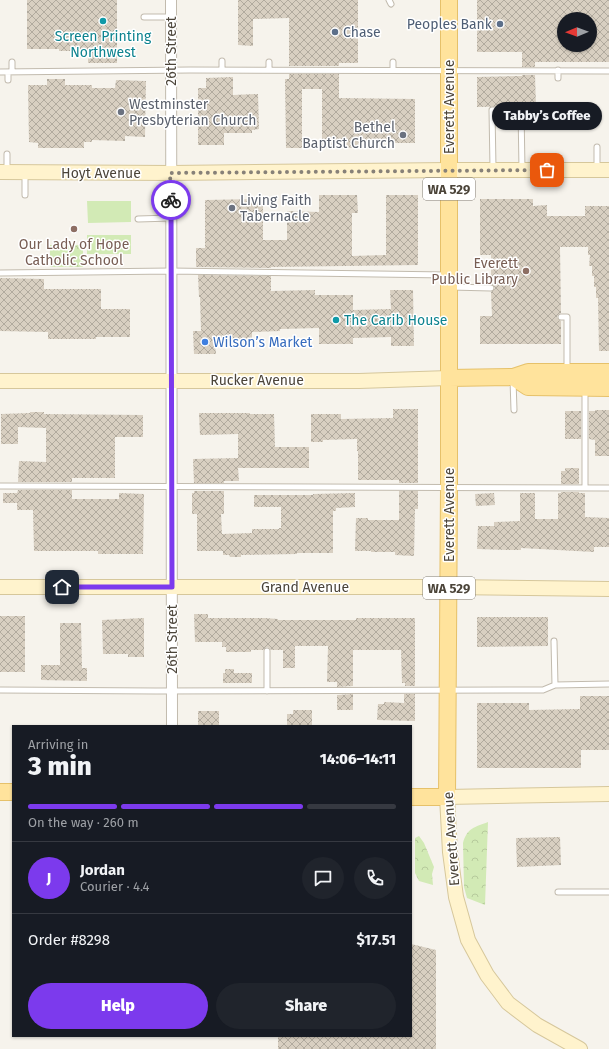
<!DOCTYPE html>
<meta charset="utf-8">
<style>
:root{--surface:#171b24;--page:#20242c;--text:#f1f3f6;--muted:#9ea1a6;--line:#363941;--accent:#7c3aed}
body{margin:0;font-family:"Fira Sans",sans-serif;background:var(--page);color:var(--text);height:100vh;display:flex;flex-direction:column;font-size:15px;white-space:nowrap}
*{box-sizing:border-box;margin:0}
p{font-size:13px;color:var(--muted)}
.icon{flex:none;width:22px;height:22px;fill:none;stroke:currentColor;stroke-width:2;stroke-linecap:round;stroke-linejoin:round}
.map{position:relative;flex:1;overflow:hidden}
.panel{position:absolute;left:12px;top:725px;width:400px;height:312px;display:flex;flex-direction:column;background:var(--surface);border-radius:0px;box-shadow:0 1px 3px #0004}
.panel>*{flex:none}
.needle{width:26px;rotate:269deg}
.fabs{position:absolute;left:557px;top:12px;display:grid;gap:8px}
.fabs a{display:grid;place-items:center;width:40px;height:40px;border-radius:50%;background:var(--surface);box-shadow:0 1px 3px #0004;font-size:20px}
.pin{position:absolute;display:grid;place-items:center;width:34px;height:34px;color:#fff;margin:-17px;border-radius:8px;box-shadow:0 2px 6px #0006}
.courier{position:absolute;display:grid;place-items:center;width:40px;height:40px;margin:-20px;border:3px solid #7c3aed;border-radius:50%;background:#fff;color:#222;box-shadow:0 1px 5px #0007}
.bubble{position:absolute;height:28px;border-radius:14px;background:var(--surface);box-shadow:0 1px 3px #0004;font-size:13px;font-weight:800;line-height:28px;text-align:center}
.headline em{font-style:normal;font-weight:800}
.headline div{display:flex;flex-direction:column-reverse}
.headline{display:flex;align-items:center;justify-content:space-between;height:68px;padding:0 16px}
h1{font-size:26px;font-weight:800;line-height:30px}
.bar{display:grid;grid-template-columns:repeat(4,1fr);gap:6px 4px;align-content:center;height:48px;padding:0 16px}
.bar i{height:5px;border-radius:3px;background:var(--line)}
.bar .active{background:var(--accent)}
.bar p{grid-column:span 4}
.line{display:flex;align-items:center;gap:10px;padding:0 16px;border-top:1px solid var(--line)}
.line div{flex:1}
.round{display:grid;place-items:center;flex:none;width:42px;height:42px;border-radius:21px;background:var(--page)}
.action{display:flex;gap:8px;margin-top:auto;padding:8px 16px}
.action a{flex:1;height:46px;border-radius:24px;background:var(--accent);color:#fff;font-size:16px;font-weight:800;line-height:46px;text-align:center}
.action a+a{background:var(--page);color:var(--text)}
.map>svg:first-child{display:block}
</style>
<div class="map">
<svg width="609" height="1049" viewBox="0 0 609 1049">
<defs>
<pattern id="park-crowns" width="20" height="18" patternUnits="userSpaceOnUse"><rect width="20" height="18" fill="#d2eab5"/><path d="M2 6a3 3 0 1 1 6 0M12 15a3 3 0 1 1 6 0" fill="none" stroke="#b6ca9c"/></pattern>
<pattern id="building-cross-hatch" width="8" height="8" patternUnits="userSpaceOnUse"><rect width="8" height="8" fill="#d8cfc1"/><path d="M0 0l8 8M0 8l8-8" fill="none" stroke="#b1aa9e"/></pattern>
</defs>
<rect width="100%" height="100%" fill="#f6f3ec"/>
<path fill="url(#park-crowns)" d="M50,245H83V267H50Z
M488,822L485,905L467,898L464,887L463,843C467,828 475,827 488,822Z
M419,836L424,843L434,867L432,874L433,885L419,881L415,873V838Z"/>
<path fill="#d2eab5" d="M87,201H131V222L88,223Z
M87,235H131V254H87Z"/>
<path fill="url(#building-cross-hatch)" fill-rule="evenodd" d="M27,0H117V63H88V51H59V49H27Z
M238,0H358V63H339V66H289V18L253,19V46L238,45Z
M477,0H609V62H535V67H522V52H477ZM564,19H590V45H564Z
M289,74H339V98L415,99V143H370V148H322V89H302V148H286L285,79H289Z
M522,75H535L536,106L477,107V77L522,76Z
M233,77V95L258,94L259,129L252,130V133H224V145H198V88H206V78Z
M47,79H65V85H92V88H115L116,80L146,81L145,137L125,136V141L92,140V142H84V148H38V143L29,142L28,85H47Z
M319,195H357L358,213H352V256L386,255V195H418V265L271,267V268L196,267V248H205V200L263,199V240H287V211L319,212Z
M480,199H533V206L547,205V216H585V206H609V351H599L598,298H596V287H594V276H592V266H589L590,255H588V247H560L561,313L558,315L557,317L559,320L561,321V344H480V316H492L491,292L494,290L495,288L493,285L491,284V255H480Z
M198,275L271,276V291L315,290V295H353V310L391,309L390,290H413L414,346H391V337L353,338V344H319V328L280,329V331L252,332V342L215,343L216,354H194L193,331H201L200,297H199Z
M0,278L44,279V289H101V309H130V337H96V339H48V332L0,331Z
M393,409H418V483H399V480H358V451H357V439L323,440V442H311V414H341V419L393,418Z
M595,410H609V456H595V440L589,439V411H595Z
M565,411H581V439H565Z
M30,412H44V414L143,415V437H115V478H72V482H18L19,461L46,462V428L18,427V444H1V414L30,413Z
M199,413H250V414H274L275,447H309V468H238L239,481H224V483H194L193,459L238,458V434L200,435Z
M565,468H579V484H561V471H565Z
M18,490H72V499H119V493L144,494L143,554H98V551H34L33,510H17V503H3V493H17Z
M194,491H224V514H221L222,534L252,533V529H279V528H281V507H254V495H313V494L355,493V507L336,508V511H333V553H297V554L241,555V557H230L229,555H223V551H197V514H192V493H194Z
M399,491H418V509H415L414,556L395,555V552H371V551H355L356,518H368V520H399Z
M561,492H579V493H585V517L609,518V547H594V552L521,548V550H507L477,549L478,526H494V522L520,521V493H535V519H558V493H561Z
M494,493L495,505L476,506L475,494Z
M194,614H208V618H265L278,619V620H356V618H415V686H405V683H402L401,650H353V686L337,687V682H327L328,646H295V668H283V650H271L269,648L267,647L263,650H251V652H226V647H222V642H195Z
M0,616H25V672H0Z
M477,617H548V646L477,647Z
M144,618V657H128V654H103L102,620Z
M60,623H81L82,668H87V681L41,680V665H60Z
M225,669H234V673H252V683H223V673H225Z
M353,694V710H337V695Z
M404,694H415V721L377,720L378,704H384V702L404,703Z
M580,696H609V750H581V768H477V703H529V710L580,709Z
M293,710H312V726H287V714H293Z
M198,711H219V726H198Z
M560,837L561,865L517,867L516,838Z
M411,944L436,950V1049H278V1036H411Z"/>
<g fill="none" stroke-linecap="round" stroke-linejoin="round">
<g stroke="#c2bbae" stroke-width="7">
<path id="lane" d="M389,0L391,4
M144,17H171
M222,61V70
M12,62V72
M393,62V70
M269,70V62
M0,72L190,70L609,71
M558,78V70
M8,80V72
M7,154V171
M493,168L492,110H521L522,169
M597,168V147
M25,195V173
M138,219L171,218
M0,273L171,271L447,275
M450,287L491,288
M561,317H567V371
M513,380L514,410
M585,389V488
M0,486L609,488
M554,641L555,685
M267,651V691
M0,690L156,691L543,690L555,685L609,684
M558,892H609"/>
</g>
<g stroke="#c2bbae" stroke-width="12">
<path id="street" d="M171,0L172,726"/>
</g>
<g stroke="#d6c79b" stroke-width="16">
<path id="secondary" d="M0,172L171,173L449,170H609
M0,381H359L449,378
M0,587H449L609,589
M580,1049L537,1025L508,1003L487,975L468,940L456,897L450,852L447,797L609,794"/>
</g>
<g stroke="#e6c16a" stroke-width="18">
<path id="primary" d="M513,377L528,387L609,388
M449,378L513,377L528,372H609
M0,792H13
M411,797H447L449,488V0"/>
</g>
<use href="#lane" stroke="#fff" stroke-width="5"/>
<use href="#street" stroke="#fff" stroke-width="10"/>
<use href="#secondary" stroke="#fff3cd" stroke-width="14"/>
<use href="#primary" stroke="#ffe39c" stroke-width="16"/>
</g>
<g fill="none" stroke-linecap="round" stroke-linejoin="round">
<path stroke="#878178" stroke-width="4" stroke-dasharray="0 7.2" d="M171,200L170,173L547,170"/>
<path stroke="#7c3aed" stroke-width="5" d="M62,587H172L171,200"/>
</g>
<g fill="#0f9aa8" stroke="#fff" stroke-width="1.5">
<circle cx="103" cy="21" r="4"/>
<circle cx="336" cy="320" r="4"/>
</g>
<g fill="#5c6f8a" stroke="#fff" stroke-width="1.5">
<circle cx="500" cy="24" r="4"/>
<circle cx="335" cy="32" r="4"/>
</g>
<g fill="#6b7280" stroke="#fff" stroke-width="1.5">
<circle cx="121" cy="112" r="4"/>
<circle cx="403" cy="135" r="4"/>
<circle cx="232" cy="208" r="4"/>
</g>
<g fill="#8d6e63" stroke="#fff" stroke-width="1.5">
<circle cx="74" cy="229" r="4"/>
<circle cx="526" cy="271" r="4"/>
</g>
<circle fill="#3f7fe0" stroke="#fff" stroke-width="1.5" cx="205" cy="342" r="4"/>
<g text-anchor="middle" stroke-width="3" stroke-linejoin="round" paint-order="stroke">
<g fill="#fff" stroke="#817c74" stroke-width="1">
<rect x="423" y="178" width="52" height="22" rx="3"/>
<rect x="423" y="577" width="52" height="22" rx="3"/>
</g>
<g font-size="13" font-weight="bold" fill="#4b4439">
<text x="449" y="194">WA 529</text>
<text x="449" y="593">WA 529</text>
</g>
<g font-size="14" fill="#4e5e75" stroke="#fff" text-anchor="end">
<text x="492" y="29">Peoples Bank</text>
<text x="343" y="37" text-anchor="start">Chase</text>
</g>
<g font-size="14" fill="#0d838f" stroke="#fff">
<text x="103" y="41">Screen Printing<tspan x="103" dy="16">Northwest</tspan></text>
<text x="344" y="325" text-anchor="start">The Carib House</text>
</g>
<g font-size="14" fill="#4b4439" stroke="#fff">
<text transform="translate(171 51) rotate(-90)" y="5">26th Street</text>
<text transform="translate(449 107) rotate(-90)" y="5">Everett Avenue</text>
<text x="101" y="178">Hoyt Avenue</text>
<text x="257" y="385">Rucker Avenue</text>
<text transform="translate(449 515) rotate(-90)" y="5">Everett Avenue</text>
<text x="305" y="592">Grand Avenue</text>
<text transform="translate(172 639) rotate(-90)" y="5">26th Street</text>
<text transform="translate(451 839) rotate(-94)" y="5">Everett Avenue</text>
</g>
<g font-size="14" fill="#5b616d" stroke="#fff" text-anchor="start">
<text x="129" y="109">Westminster<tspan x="129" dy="16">Presbyterian Church</tspan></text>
<text x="395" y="132" text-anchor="end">Bethel<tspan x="395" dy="16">Baptist Church</tspan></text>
<text x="240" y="205">Living Faith<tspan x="240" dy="16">Tabernacle</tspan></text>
</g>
<g font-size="14" fill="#785e54" stroke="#fff">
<text x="74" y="249">Our Lady of Hope<tspan x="74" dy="16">Catholic School</tspan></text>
<text x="518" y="268" text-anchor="end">Everett<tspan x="518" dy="16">Public Library</tspan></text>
</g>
<g font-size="14" fill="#366cbe" stroke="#fff" text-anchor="start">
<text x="213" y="347">Wilson’s Market</text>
</g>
</g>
</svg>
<div class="fabs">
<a><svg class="needle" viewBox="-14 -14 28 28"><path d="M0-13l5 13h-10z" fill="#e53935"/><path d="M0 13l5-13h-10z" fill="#9ea1a6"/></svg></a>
</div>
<div class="pin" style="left:547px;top:170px;background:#ea580c"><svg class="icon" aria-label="bag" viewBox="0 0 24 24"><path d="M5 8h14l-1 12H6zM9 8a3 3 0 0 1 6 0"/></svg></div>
<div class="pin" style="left:62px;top:587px;background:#1f2937"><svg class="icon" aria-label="home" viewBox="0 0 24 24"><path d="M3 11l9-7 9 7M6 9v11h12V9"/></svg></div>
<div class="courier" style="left:171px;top:200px"><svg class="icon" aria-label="bike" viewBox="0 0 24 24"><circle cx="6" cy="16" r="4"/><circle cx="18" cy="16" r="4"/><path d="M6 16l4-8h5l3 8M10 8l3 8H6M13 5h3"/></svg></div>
<div class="bubble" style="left:492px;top:102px;width:110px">Tabby’s Coffee</div>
<section class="panel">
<div class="headline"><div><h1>3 min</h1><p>Arriving in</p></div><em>14:06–14:11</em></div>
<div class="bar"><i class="active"></i><i class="active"></i><i class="active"></i><i></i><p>On the way · 260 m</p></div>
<div class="line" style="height:72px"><b class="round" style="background:var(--accent);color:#fff">J</b><div><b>Jordan</b><p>Courier · 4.4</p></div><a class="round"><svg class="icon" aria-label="chat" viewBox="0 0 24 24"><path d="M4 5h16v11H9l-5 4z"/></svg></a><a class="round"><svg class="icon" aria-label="phone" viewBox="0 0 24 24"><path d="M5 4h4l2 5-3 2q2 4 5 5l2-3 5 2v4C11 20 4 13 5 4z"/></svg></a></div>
<div class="line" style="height:52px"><div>Order #8298</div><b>$17.51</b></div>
<div class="action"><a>Help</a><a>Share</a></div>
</section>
</div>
